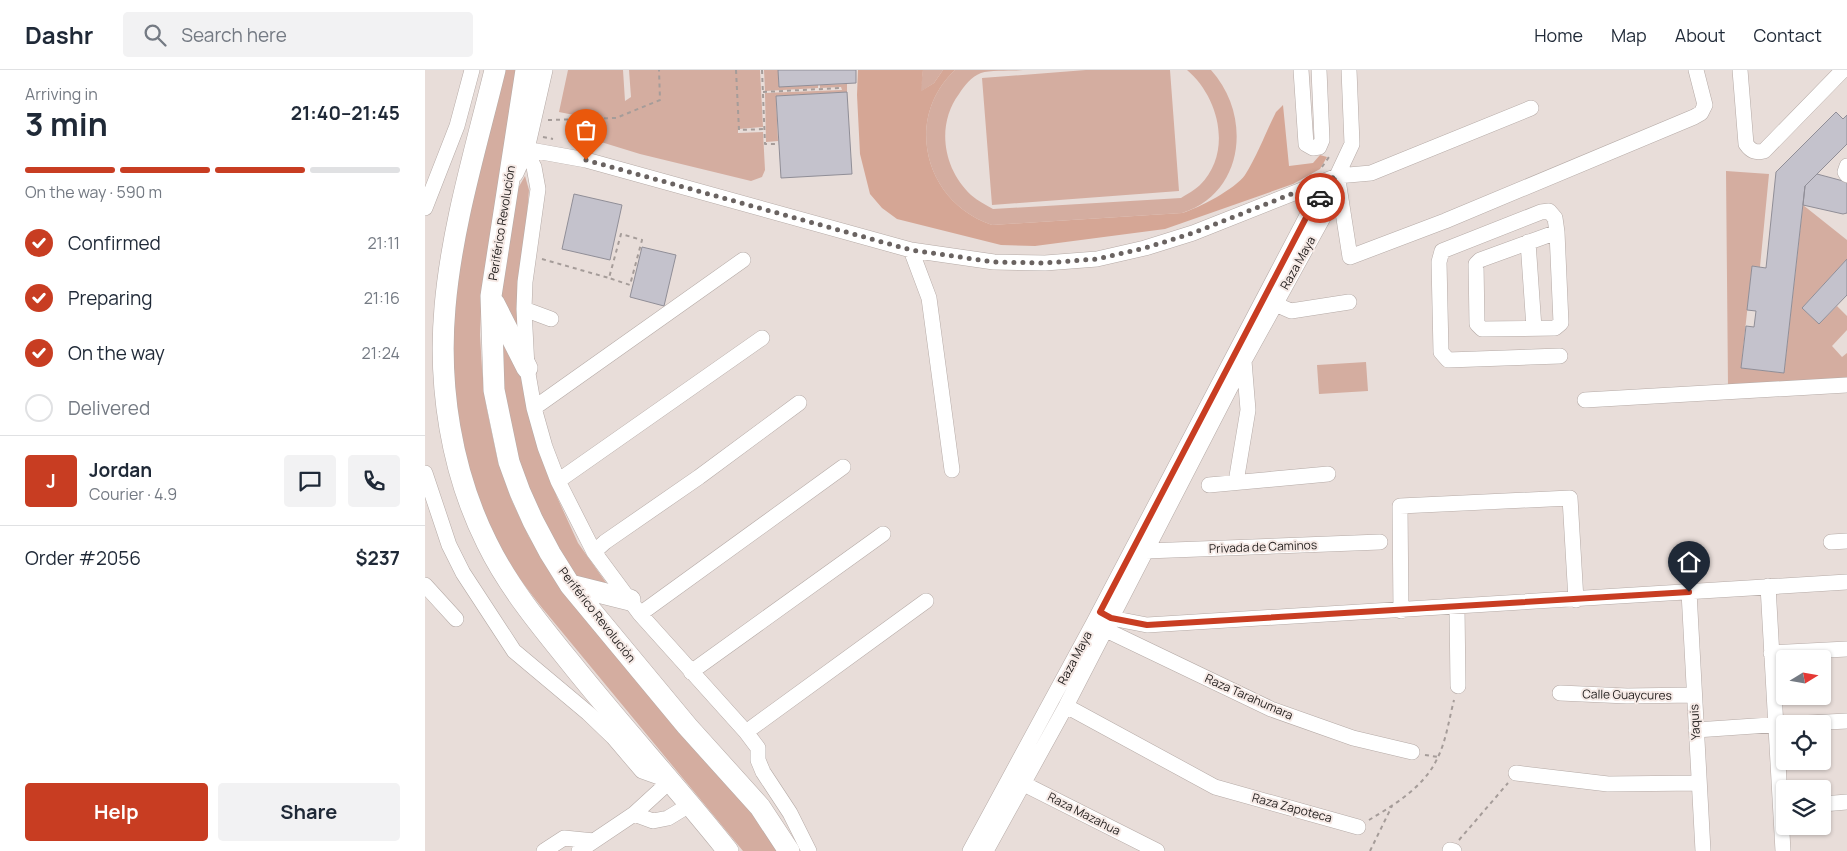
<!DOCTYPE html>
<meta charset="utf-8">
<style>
:root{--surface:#fff;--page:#f2f2f3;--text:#1f2937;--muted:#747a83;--line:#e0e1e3;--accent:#c83d22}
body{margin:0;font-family:Manrope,sans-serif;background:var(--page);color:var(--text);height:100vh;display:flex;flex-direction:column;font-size:19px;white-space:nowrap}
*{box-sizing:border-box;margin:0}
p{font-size:16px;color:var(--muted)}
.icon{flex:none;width:28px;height:28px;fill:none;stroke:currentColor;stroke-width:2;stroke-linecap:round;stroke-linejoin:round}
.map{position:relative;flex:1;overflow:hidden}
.sheet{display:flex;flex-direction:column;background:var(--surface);width:425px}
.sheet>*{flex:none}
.needle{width:32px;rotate:79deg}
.controls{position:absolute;left:1351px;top:580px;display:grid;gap:10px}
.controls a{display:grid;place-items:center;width:55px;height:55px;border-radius:5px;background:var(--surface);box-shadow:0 1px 4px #0004;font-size:25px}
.pin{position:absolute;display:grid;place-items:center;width:42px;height:42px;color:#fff;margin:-51px -21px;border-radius:50% 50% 50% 0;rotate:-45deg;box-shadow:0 0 5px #0007}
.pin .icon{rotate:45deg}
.courier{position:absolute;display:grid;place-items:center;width:50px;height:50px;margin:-25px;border:4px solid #c83d22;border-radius:50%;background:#fff;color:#222;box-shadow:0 1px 6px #0007}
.summary em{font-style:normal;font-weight:700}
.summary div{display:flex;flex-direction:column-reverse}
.summary{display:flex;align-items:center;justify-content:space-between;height:85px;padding:0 25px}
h1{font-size:32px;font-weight:700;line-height:38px}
.bar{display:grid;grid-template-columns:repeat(4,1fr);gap:8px 5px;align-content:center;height:60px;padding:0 25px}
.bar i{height:6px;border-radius:4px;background:var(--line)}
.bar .on{background:var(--accent)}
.bar p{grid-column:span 4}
.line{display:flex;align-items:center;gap:12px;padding:0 25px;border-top:1px solid var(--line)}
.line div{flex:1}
.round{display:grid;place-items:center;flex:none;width:52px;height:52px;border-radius:5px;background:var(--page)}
ol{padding:0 25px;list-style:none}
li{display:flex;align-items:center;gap:15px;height:55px}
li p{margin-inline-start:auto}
li .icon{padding:5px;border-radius:50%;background:var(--accent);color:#fff;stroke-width:4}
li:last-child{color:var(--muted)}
li i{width:28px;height:28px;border:2px solid var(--line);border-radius:50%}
.cta{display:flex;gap:10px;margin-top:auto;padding:10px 25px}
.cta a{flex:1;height:58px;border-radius:5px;background:var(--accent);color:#fff;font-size:20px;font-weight:700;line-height:58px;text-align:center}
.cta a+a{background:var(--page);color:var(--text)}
header{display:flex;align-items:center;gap:30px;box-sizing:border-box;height:70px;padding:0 25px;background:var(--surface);border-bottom:1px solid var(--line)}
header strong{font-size:24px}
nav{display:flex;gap:28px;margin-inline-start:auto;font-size:18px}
.search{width:350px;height:45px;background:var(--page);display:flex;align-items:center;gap:12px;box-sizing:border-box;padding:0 18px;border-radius:5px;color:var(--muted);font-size:19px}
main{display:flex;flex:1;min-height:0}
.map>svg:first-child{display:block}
</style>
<header>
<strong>Dashr</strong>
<div class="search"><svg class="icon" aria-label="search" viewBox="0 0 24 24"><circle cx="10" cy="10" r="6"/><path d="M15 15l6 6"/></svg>Search here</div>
<nav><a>Home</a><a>Map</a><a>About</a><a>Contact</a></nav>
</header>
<main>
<section class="sheet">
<div class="summary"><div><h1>3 min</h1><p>Arriving in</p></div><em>21:40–21:45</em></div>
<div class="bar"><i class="on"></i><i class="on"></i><i class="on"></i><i></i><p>On the way · 590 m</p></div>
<ol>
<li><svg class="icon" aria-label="check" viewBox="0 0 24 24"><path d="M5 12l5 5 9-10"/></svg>Confirmed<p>21:11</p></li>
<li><svg class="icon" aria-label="check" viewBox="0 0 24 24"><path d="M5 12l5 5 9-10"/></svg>Preparing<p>21:16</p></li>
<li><svg class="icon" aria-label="check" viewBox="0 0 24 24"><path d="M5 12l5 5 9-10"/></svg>On the way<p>21:24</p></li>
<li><i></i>Delivered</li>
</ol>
<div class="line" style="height:90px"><b class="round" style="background:var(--accent);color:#fff">J</b><div><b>Jordan</b><p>Courier · 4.9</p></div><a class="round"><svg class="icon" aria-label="chat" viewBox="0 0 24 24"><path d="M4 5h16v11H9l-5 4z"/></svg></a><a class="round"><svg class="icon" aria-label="phone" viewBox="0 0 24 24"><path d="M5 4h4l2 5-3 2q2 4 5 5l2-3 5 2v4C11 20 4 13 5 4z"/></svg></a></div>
<div class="line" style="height:65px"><div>Order #2056</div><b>$237</b></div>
<div class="cta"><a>Help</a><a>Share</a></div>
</section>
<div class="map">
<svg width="1422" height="781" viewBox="0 0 1422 781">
<rect width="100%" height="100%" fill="#e8ddd9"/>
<path fill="#d4ada0" d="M78,0H95L79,76L57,216L55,265L57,299L61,335L73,392L87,431L104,467L144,529L239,643L320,732L352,781H318L123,545C106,524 89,503 77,480C29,389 20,288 33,188C36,167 43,146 48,125C58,84 68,42 78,0Z
M143,0H198L200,31L206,27L204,0H335L338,57L313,59V63L338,62L340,100L337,107L326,111L215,84L163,68L154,46L134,42Z
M339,0H353L354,17L393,15V18L340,21Z
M498,0H518L509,13L495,22Z
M530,0H598C586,1 566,0 556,3C546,7 539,16 534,24C511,55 518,99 546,125C553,131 561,135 568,139L756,128C762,124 770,120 775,115C808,82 794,27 762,0H786C827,45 820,123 757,143L567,155C500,133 478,49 530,0Z
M661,0H745L754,121L567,135L557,8Z
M422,14V22L351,26L353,71L341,72L340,23L417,20L416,17L395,18V15Z
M1301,101L1344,104L1335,197L1327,196L1316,298L1359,303L1378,135L1422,170V189L1377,238L1394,254L1412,236L1422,246V260L1407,276L1417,287L1422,283V309L1303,316Z
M100,106L104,120L92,271L73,221L92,120Z
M72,249L96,299L113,376L132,427L153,473L187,521L148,508L97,406L81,350Z
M941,292L943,321L894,324L892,295Z"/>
<path fill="#d5a695" d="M433,0H498L496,21L509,13L518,0H530C478,49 500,133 567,155L757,143C774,138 810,119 820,105C832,86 841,62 851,42L858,35L864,96L888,93L895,85L902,87L895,99L868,114L740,159L610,176L576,175L472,149L457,138L445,124L435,84L432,25Z"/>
<path fill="#c4c2cc" stroke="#908e97" d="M353,0H431V13L354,17Z
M422,22L427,104L356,108L351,26Z
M1411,42L1418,49L1422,45V74L1380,116L1359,303L1316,298L1321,256L1329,257L1331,241L1322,240L1327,196L1341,198L1351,102Z
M1392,104L1422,112V143L1418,144L1378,135L1380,116Z
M149,124L197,135L185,190L137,179Z
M217,177L251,185L239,236L205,227Z
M1422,189V225L1394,254L1377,238Z"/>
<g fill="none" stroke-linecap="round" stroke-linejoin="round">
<g stroke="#b5aaa6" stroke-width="16">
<path id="minor" d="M876,0L881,74L888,78L894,77L897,70L894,0
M1315,0L1321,74C1326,81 1330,83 1339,81L1418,0
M100,79L161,90L486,180L569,192L620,193L672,189L720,178L768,163L912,106L946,103L1106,38
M100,79L109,97L113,119L100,212L99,239L102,298L109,338L120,377L133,411L169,482L215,544L321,662L333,678V690L338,702L365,743L384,781
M1422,96L1420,102L1422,105
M913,110L925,187L1020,151L1269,47L1276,43L1280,35L1271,0
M0,138L32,56L47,0
M1132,162L1055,190L1051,194L1052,254L1057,259L1130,258L1136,253L1132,162L1130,148L1124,141L1116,142L1017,181L1014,192L1016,282L1023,290L1135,286
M1103,172L1109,258
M486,180L504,228L527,400
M850,234L866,241L924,232
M99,239L126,249
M1160,330L1422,315
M109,338L318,190
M0,403L24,475L38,503L89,581L163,643L188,667L217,701L245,711L209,744L154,781
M133,411L337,268
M811,412L823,340L819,291
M784,415L903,404
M1406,472L1422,471
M721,481L955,472
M169,482L180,472L274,407L374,333
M0,515L31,549
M1343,516L1358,781
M1264,522L1278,781
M1032,537L1033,616
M976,541L975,436L1145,428L1151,530
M678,543L686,548L722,555L1422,512
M215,544L418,397
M673,555L681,560L846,639L928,668L987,682
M1346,583L1422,579
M266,602L458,464
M1135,623L1202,626L1269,625
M641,636L790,717L933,757
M1364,654L1422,651
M1271,660L1359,654
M321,662L501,531
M1091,703L1183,714L1274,713
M591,710L732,781
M1398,734L1422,732
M209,744L228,751L243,748L266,734
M1025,780L1029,781
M119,781L139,768L169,771
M545,781L669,552L884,142L905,115
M561,781L641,636L819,291L899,146L912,106L927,74L924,0"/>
</g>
<g stroke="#b5aaa6" stroke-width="20">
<path id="major" d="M89,103L100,79L118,0"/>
</g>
<g stroke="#b5aaa6" stroke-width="22">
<path id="highway" d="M70,0C51,78 27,156 20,237C13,316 26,401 62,473C83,516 114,554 145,592C196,656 252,717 303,781
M101,0L66,226L69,320L84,392L95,422L108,451L125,483L145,515L262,656L335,737L364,781
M69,233L102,298
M145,515L205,530"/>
</g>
<path stroke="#a59c99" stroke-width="2" stroke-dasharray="4 4" stroke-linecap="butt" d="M311,0L314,60L340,59
M337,0L340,74H354
M338,22L416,18
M123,50L191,48L235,30L234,0
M118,67L128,69
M897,97L904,87
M117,189L184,208L196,164L217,170L205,215L184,208
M1000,685L1013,687
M944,750C969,735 999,717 1012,689C1021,672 1024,649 1029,630
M1034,770L1083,713
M945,781L967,736"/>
<use href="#minor" stroke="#fff" stroke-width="15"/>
<use href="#major" stroke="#fff" stroke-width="19"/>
<use href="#highway" stroke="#fff" stroke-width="21"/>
</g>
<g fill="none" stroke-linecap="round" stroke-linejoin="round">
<path stroke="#6a6361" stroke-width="5" stroke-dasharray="0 9" d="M161,90L486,180L569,192L620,193L672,189L720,178L768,163L912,106L895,128"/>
<path stroke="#c83d22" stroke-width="6" d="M895,128L884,142L675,542L686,548L722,555L1264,522"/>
</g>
<g text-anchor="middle" stroke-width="4" stroke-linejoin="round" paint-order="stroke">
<g font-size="12" fill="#262221" stroke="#f6eae6">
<text transform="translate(77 153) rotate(-81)" y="4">Periférico Revolución</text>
<text transform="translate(873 193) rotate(-61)" y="4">Raza Maya</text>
<text transform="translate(838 477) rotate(-2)" y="4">Privada de Caminos</text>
<text transform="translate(172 545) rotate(52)" y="4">Periférico Revolución</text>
<text transform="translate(650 588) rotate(-62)" y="4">Raza Maya</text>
<text transform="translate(1202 625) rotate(1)" y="4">Calle Guaycures</text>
<text transform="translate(824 627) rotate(24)" y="4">Raza Tarahumara</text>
<text transform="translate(1270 652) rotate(-93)" y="4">Yaquis</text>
<text transform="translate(867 738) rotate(15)" y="4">Raza Zapoteca</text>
<text transform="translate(659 744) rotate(27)" y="4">Raza Mazahua</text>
</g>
</g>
</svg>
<div class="controls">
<a><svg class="needle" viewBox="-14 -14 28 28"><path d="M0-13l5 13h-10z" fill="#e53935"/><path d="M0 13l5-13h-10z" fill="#747a83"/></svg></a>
<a><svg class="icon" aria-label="locate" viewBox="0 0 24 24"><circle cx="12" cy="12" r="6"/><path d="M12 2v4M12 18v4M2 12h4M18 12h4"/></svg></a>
<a><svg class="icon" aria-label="layers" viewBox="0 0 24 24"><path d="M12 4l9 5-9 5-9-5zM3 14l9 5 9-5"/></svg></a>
</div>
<div class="pin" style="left:161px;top:90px;background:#ea580c"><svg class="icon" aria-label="bag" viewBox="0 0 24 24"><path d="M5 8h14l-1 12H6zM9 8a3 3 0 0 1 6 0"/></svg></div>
<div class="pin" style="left:1264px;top:522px;background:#1f2937"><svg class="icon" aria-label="home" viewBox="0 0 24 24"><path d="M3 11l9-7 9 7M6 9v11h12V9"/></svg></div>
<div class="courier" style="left:895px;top:128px"><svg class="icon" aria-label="car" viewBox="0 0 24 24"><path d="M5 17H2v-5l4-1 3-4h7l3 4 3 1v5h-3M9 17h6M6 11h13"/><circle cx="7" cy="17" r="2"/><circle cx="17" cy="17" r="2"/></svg></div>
</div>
</main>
